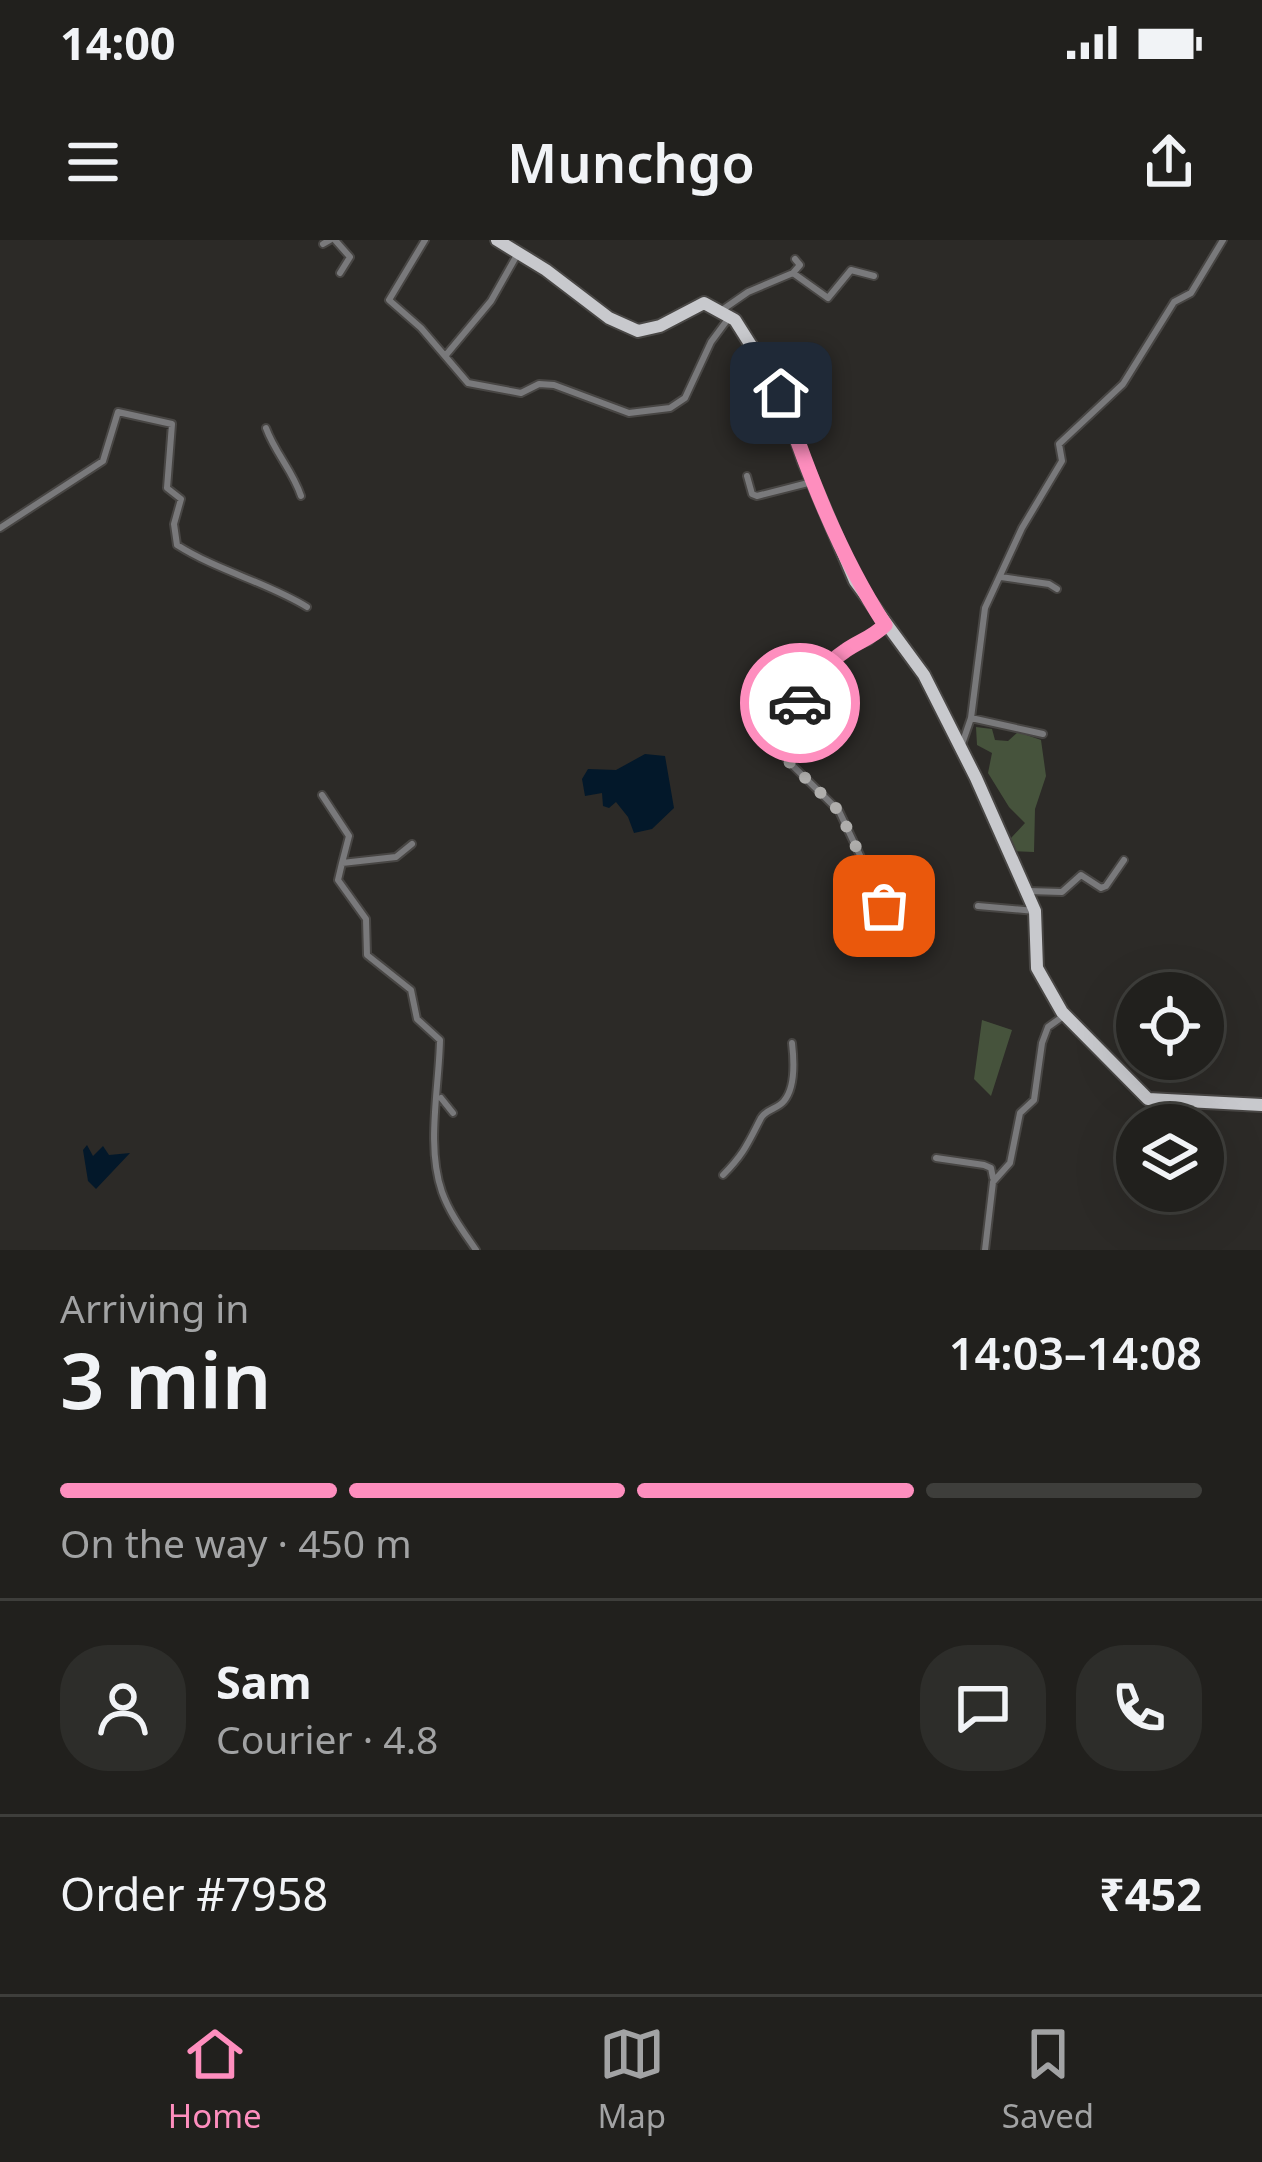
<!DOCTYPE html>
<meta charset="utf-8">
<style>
:root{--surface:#21201d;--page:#2d2d2a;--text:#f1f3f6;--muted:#a2a3a4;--line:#3e3e3b;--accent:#fe8ebe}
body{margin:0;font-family:"Noto Sans",sans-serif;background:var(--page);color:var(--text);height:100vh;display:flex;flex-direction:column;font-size:45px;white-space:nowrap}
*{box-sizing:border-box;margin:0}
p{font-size:39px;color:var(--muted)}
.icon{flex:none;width:66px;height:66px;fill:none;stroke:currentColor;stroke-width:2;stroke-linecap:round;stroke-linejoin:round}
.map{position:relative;height:1010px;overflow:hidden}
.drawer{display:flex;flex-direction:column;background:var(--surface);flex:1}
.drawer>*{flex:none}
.tools{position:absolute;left:1116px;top:732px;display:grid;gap:24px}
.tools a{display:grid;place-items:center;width:108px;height:108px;border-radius:50%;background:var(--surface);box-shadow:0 12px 48px #0002,0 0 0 3px var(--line);font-size:60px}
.pin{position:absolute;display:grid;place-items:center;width:102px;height:102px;color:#fff;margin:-51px;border-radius:24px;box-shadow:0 6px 18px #0006}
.courier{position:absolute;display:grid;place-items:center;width:120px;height:120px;margin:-60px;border:9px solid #fe8ebe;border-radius:50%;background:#fff;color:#222;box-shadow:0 3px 15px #0007}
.overview em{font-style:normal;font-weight:600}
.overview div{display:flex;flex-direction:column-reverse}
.overview{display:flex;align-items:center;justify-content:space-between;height:204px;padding:0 60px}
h1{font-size:78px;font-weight:600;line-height:90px}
.bar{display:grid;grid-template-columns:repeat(4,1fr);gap:18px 12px;align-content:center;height:144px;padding:0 60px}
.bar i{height:15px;border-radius:9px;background:var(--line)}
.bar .current{background:var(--accent)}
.bar p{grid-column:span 4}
.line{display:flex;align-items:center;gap:30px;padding:0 60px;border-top:3px solid var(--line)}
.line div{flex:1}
.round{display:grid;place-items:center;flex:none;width:126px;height:126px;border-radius:48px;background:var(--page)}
.status{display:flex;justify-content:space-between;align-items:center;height:84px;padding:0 60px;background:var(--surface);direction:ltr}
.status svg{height:33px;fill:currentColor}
header{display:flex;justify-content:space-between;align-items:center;height:156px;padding:0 60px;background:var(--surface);font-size:54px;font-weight:600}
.tabs{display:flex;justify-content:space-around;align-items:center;height:168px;border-top:3px solid var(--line);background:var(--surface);font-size:33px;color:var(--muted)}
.tabs a{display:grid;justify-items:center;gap:6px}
.tabs .current{color:var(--accent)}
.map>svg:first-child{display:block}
</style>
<div class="status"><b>14:00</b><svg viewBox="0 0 49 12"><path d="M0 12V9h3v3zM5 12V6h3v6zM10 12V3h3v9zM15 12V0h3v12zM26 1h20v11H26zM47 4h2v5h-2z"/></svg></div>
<header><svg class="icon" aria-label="menu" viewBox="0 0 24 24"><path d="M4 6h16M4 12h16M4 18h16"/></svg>Munchgo<svg class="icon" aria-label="share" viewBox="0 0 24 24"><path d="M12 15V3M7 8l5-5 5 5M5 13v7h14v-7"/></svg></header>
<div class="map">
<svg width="1262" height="1010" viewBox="0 0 1262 1010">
<rect width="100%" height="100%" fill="#2c2a27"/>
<path fill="#46533c" d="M976,487L992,489L995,500L1008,501L1018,492L1041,500L1046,536L1035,569L1034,612L1007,611L1011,598L1025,583L1009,567L988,533L992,513L977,505Z
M982,780L1012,790L991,856L974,839Z"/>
<path fill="#03182a" d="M645,514L665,516L674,568L652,589L634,593L628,577L616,562L609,568L603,566L602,553L585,556L582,539L588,529L616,530Z
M87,905L93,916L103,906L109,915L130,913L96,949L88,941L83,910Z"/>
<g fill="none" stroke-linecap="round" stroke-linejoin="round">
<g stroke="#484644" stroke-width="10">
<path id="minor" d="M335,0L350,17L340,33
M425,0L389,60L421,88L468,143L521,153L539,144L554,145L629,173L670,168L685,158L711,102L728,79
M323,4L330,0
M793,33L800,25L795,19
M722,70L748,52L793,33L828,58L851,30L874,36
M446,115L491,61L517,15
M266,188C275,213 293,231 301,256
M747,236L752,254L757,256L812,242
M0,288L103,221L118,172L172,184L167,248L181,259L174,284L177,305C218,331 266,342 307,367
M1001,337L1049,344L1057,349
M885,385L869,401L849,408L817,434L785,489L787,520L839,571L884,666L888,691L899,704L916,698
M971,478L1043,494
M961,507L971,478L985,368L1022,288L1062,221L1059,204L1123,144L1174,62L1191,53L1223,0
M322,555L349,596L342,623
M412,604L396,617L342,623L338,640L366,679L367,715L411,750L417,779L440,800C439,849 426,906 442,952C450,974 463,991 476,1010
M1028,651L1062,652L1081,635L1101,648L1106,646L1124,620
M978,666L1035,671
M441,858L453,873
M936,918L984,925L991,928L993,938
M723,935C744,914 748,903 761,878C766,869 778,869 784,861C796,847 794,820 792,803
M985,1010L993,942L1010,923L1020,873L1034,860L1042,803L1048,787L1062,777"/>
</g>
<g stroke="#484644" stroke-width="16">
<path id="primary" d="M497,0L546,30L609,78L638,91L660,86L704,63L735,80L781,153L804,221L855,341L924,435L976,538L1035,671L1037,728L1062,772L1148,859L1262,865"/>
</g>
<use href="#minor" stroke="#79797b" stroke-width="6"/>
<use href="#primary" stroke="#c8c9cd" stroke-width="12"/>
</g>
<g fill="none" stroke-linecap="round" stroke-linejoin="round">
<path stroke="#afaeac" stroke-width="12" stroke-dasharray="0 21.6" d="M800,463L785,489L787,520L839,571L884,666"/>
<path stroke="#fe8ebe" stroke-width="15" d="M781,153C808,233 839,314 885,385C872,398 859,401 845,411C824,425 813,442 800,463"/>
</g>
</svg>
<div class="tools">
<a><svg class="icon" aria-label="locate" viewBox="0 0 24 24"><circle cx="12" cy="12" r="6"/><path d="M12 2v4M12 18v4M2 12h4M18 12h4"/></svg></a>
<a><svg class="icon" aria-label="layers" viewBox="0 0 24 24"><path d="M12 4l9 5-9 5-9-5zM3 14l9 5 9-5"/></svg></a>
</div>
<div class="pin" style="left:884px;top:666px;background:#ea580c"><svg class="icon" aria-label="bag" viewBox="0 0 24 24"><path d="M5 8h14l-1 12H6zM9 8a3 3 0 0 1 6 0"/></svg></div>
<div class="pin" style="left:781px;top:153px;background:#1f2937"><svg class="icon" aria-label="home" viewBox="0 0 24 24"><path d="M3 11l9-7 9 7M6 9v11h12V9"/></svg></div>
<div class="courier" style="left:800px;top:463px"><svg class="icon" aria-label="car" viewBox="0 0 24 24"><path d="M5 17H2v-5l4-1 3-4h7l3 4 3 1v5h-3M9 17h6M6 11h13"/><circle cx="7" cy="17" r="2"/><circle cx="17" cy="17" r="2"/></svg></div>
</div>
<section class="drawer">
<div class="overview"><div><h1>3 min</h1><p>Arriving in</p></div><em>14:03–14:08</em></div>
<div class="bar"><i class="current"></i><i class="current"></i><i class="current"></i><i></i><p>On the way · 450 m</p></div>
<div class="line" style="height:216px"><a class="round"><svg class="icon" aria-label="person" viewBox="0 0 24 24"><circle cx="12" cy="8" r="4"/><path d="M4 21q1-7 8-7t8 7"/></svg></a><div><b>Sam</b><p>Courier · 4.8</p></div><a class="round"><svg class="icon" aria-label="chat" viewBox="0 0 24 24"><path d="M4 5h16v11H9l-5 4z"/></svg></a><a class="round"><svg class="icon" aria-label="phone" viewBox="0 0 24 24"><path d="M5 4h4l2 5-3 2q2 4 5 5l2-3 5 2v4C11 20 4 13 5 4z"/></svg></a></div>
<div class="line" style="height:156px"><div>Order #7958</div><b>₹452</b></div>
</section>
<nav class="tabs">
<a class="current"><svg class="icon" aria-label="home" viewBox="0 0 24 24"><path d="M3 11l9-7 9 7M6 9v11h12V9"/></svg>Home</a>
<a><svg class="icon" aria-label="map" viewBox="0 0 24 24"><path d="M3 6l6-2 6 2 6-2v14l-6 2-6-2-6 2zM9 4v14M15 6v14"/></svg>Map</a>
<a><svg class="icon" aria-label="saved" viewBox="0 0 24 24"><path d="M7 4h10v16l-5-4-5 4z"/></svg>Saved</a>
</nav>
